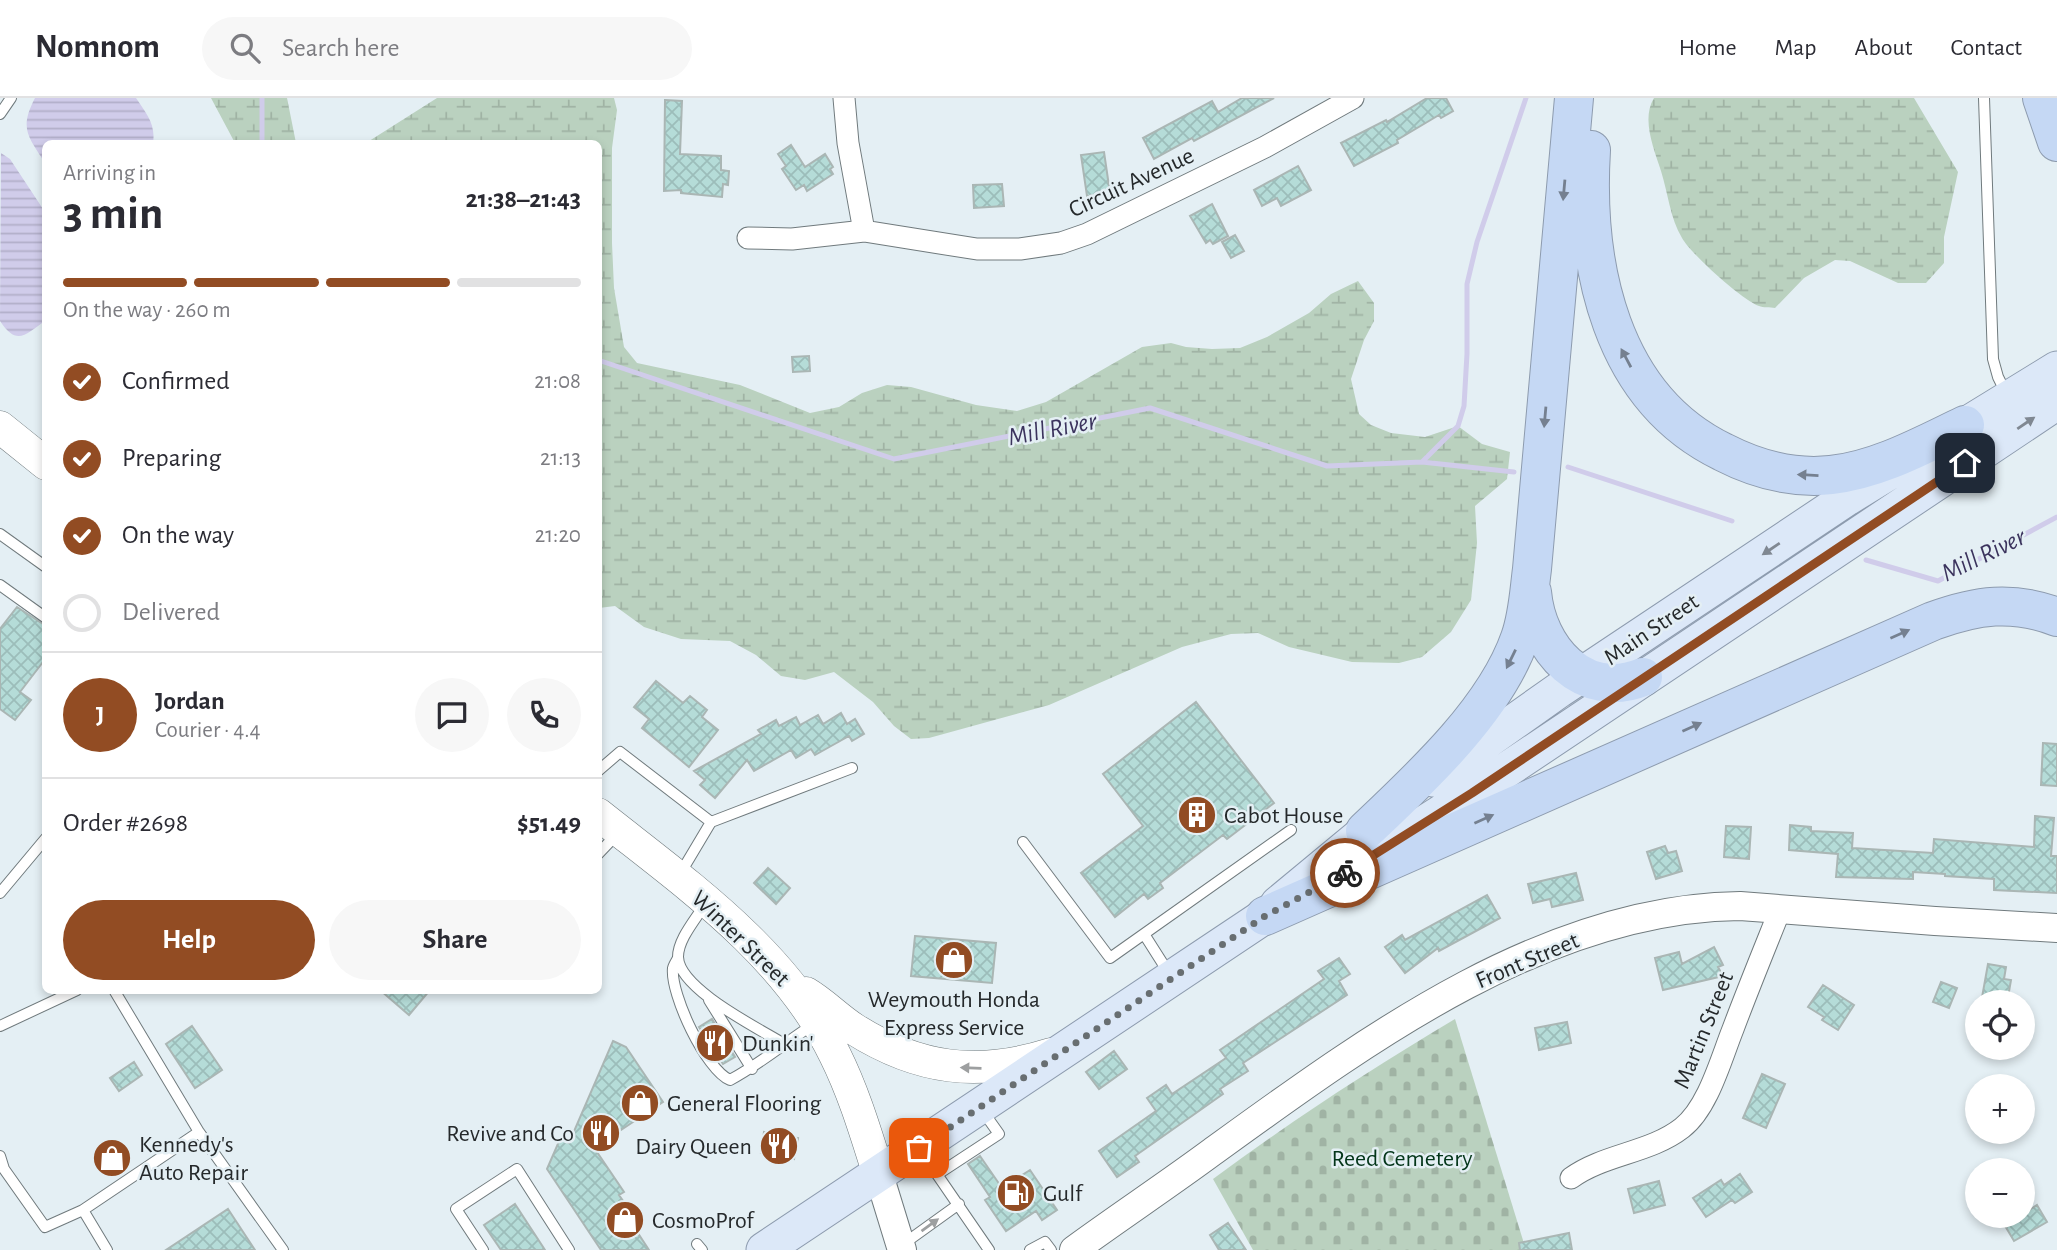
<!DOCTYPE html>
<meta charset="utf-8">
<style>
:root{--surface:#fff;--page:#f7f7f7;--text:#2b2b33;--muted:#7c7c81;--line:#e1e1e2;--accent:#924c23}
body{margin:0;font-family:"Alegreya Sans",sans-serif;background:var(--page);color:var(--text);height:100vh;display:flex;flex-direction:column;font-size:26px;white-space:nowrap}
*{box-sizing:border-box;margin:0}
p{font-size:23px;color:var(--muted)}
.icon{flex:none;width:38px;height:38px;fill:none;stroke:currentColor;stroke-width:2;stroke-linecap:round;stroke-linejoin:round}
.map{position:relative;flex:1;overflow:hidden}
.details{position:absolute;left:42px;top:42px;width:560px;height:854px;display:flex;flex-direction:column;background:var(--surface);border-radius:10px;box-shadow:0 4px 10px #0003}
.details>*{flex:none}
.tools{position:absolute;left:1965px;top:892px;display:grid;gap:14px}
.tools a{display:grid;place-items:center;width:70px;height:70px;border-radius:50%;background:var(--surface);box-shadow:0 4px 10px #0003;font-size:35px}
.pin{position:absolute;display:grid;place-items:center;width:60px;height:60px;color:#fff;margin:-30px;border-radius:14px;box-shadow:0 4px 10px #0006}
.courier{position:absolute;display:grid;place-items:center;width:70px;height:70px;margin:-35px;border:5px solid #924c23;border-radius:50%;background:#fff;color:#222;box-shadow:0 2px 9px #0007}
.overview em{font-style:normal;font-weight:700}
.overview div{display:flex;flex-direction:column-reverse}
.overview{display:flex;align-items:center;justify-content:space-between;height:119px;padding:0 21px}
h1{font-size:46px;font-weight:700;line-height:52px}
.bar{display:grid;grid-template-columns:repeat(4,1fr);gap:10px 7px;align-content:center;height:84px;padding:0 21px}
.bar i{height:9px;border-radius:5px;background:var(--line)}
.bar .selected{background:var(--accent)}
.bar p{grid-column:span 4}
.line{display:flex;align-items:center;gap:18px;padding:0 21px;border-top:2px solid var(--line)}
.line div{flex:1}
.round{display:grid;place-items:center;flex:none;width:74px;height:74px;border-radius:37px;background:var(--page)}
ol{padding:0 21px;list-style:none}
li{display:flex;align-items:center;gap:21px;height:77px}
li p{margin-inline-start:auto}
li .icon{padding:7px;border-radius:50%;background:var(--accent);color:#fff;stroke-width:4}
li:last-child{color:var(--muted)}
li i{width:38px;height:38px;border:4px solid var(--line);border-radius:50%}
.button{display:flex;gap:14px;margin-top:auto;padding:14px 21px}
.button a{flex:1;height:80px;border-radius:42px;background:var(--accent);color:#fff;font-size:28px;font-weight:700;line-height:80px;text-align:center}
.button a+a{background:var(--page);color:var(--text)}
header{display:flex;align-items:center;gap:42px;box-sizing:border-box;height:98px;padding:0 35px;background:var(--surface);border-bottom:2px solid var(--line)}
header strong{font-size:33px}
nav{display:flex;gap:38px;margin-inline-start:auto;font-size:24px}
.search{width:490px;height:63px;background:var(--page);display:flex;align-items:center;gap:18px;box-sizing:border-box;padding:0 24px;border-radius:38px;color:var(--muted);font-size:26px}
.map>svg:first-child{display:block}
</style>
<header>
<strong>Nomnom</strong>
<div class="search"><svg class="icon" aria-label="search" viewBox="0 0 24 24"><circle cx="10" cy="10" r="6"/><path d="M15 15l6 6"/></svg>Search here</div>
<nav><a>Home</a><a>Map</a><a>About</a><a>Contact</a></nav>
</header>
<div class="map">
<svg width="2057" height="1152" viewBox="0 0 2057 1152">
<defs>
<pattern id="wetland-marsh" width="20" height="14" patternUnits="userSpaceOnUse" patternTransform="scale(1.75)"><rect width="20" height="14" fill="#bad1bf"/><path d="M1 5h8M5 5V1M11 12h8M15 12V8" fill="none" stroke="#a0b3a4"/></pattern>
<pattern id="cemetery-stones" width="16" height="16" patternUnits="userSpaceOnUse" patternTransform="scale(1.75)"><rect width="16" height="16" fill="#bad1bf"/><path d="M2 7V4a2 2 0 0 1 4 0v3zM10 15v-3a2 2 0 0 1 4 0v3z" fill="#a0b3a4"/></pattern>
<pattern id="water-rules" width="6" height="5" patternUnits="userSpaceOnUse" patternTransform="scale(1.75)"><rect width="6" height="5" fill="#d0ccea"/><path d="M0 2.5h6" fill="none" stroke="#b2afc9"/></pattern>
<pattern id="building-cross-hatch" width="8" height="8" patternUnits="userSpaceOnUse" patternTransform="scale(1.75)"><rect width="8" height="8" fill="#b5dcd8"/><path d="M0 0l8 8M0 8l8-8" fill="none" stroke="#9cbdba"/></pattern>
</defs>
<rect width="100%" height="100%" fill="#e4eff4"/>
<path fill="url(#wetland-marsh)" d="M211,0H287L296,45H235Z
M437,0H614L617,12L612,50V145L614,190L624,249L637,265L740,287L810,315L839,309L862,295L887,287L911,289L976,307L1017,313L1046,304L1142,249L1171,245L1186,249L1212,251L1240,250L1267,239L1309,215L1331,196L1358,183L1374,205V223L1364,242L1351,281L1359,316L1371,327L1391,335L1425,339L1458,328L1482,346L1510,354L1507,381L1475,408L1477,445L1471,502L1451,534L1422,559L1399,565L1352,564L1289,549L1258,535L1231,536L1182,549L1049,607L929,640L911,641L894,628L873,604L834,574L805,582L781,578L756,557L730,543L681,541L644,529L615,508L599,510L598,46L366,45Z
M1654,0H1914L1958,74L1944,139V165L1926,185H1898L1850,163L1835,162L1804,180L1775,210C1770,209 1763,210 1759,208C1742,202 1691,156 1682,140C1670,120 1668,95 1661,73C1654,51 1641,21 1654,0Z"/>
<path fill="url(#cemetery-stones)" d="M1455,921L1526,1152H1253L1213,1081C1291,1023 1371,971 1455,921Z"/>
<path fill="url(#water-rules)" d="M35,0H136C146,15 156,26 153,45L46,46L45,65C28,38 19,31 35,0Z
M1,55L10,61L45,114V223C26,236 17,249 0,223Z"/>
<g fill="none" stroke-linecap="round" stroke-linejoin="round">
<path stroke="#d0ccea" stroke-width="5" d="M262,0V46
M598,262L894,361L1150,310L1327,368L1422,364L1514,374
M1422,364L1458,328L1464,308L1467,256V186L1477,144L1526,0
M1568,369L1732,423
M1866,462L1938,483L2057,419"/>
</g>
<path fill="url(#building-cross-hatch)" stroke="#aab6b4" stroke-width="2" d="M1242,0H1274L1194,43L1192,40L1154,61L1143,40L1212,3L1218,14Z
M1427,0H1446L1453,13L1441,20L1439,17L1397,42L1398,45L1354,68L1341,45L1386,22L1387,24Z
M665,2L682,3L680,56L721,58V72L729,73L728,87L723,86L722,99L681,95V92L664,93Z
M791,47L805,69L825,56L833,69L830,71L833,76L807,93L804,87L796,92L782,71L786,68L778,56Z
M1104,54L1110,95L1087,98L1081,57Z
M1298,68L1311,92L1281,108L1277,100L1262,108L1254,92Z
M1002,86L1004,108L974,110L973,87Z
M1212,106L1228,138L1213,146L1210,142L1206,145L1190,118Z
M1235,137L1244,153L1231,160L1222,144Z
M809,258L810,273L793,274L792,259Z
M17,509L46,528V560L20,594L31,602L15,622L0,611V531Z
M656,583L683,605L690,598L707,612L702,619L718,632L689,669L642,630L649,621L634,609Z
M1196,604L1274,705L1227,741L1223,737L1160,785L1163,790L1148,801L1144,796L1115,819L1081,775L1143,728L1103,676Z
M841,615L847,626L855,621L864,636L852,643L849,638L815,657L811,651L796,660L791,652L754,673L747,662L715,700L700,687L705,682L694,673L761,636L758,632L776,622L779,628L796,619L800,627L818,617L823,626Z
M2043,645L2057,646V688L2041,687Z
M2035,718L2054,720L2051,758H2057V795L1994,792V781L1945,778V776L1913,774V781L1836,779L1838,756L1789,752L1790,727L1811,729V733L1853,735L1852,750L1933,755L1934,741L2034,749Z
M1726,728L1751,729L1749,761L1724,759Z
M1665,748L1668,755L1676,753L1682,773L1656,781L1647,754Z
M768,770L790,790L776,806L754,785Z
M1576,775L1583,802L1552,809L1550,801L1533,805L1528,786Z
M1487,797L1500,820L1439,853L1438,850L1405,875L1385,849L1402,837L1405,842Z
M915,838L996,845L992,885L911,878Z
M1714,849L1723,867L1718,869L1723,878L1663,892L1655,860L1679,854L1682,866Z
M1339,860L1350,876L1339,883L1347,897L1243,965L1248,973L1220,991L1223,996L1135,1058L1139,1064L1117,1079L1099,1053L1156,1013L1147,1000L1166,987L1172,996L1226,960L1220,952L1324,881L1318,873Z
M1988,866L2006,869L2004,881L2011,882L2007,905H1981Z
M1941,884L1957,890L1949,910L1933,904Z
M1823,887L1854,907L1838,932L1822,922L1824,919L1808,909Z
M380,892H430L409,917Z
M712,921L735,959L723,966L699,929Z
M1567,924L1571,945L1539,952L1535,930Z
M192,928L222,972L195,990L166,946Z
M613,943L626,949L663,1004L606,1042L609,1047L597,1054L624,1094L619,1097L639,1126L634,1129L649,1152H601L547,1071L560,1041L569,1045Z
M1114,953L1127,971L1099,991L1086,974Z
M134,964L142,977L119,993L110,980Z
M1762,976L1785,986L1766,1030L1743,1020Z
M764,1034L798,1040L794,1061L761,1055Z
M980,1058L1002,1090L1030,1072L1057,1112L1042,1122L1036,1113L1006,1133L985,1102L990,1099L968,1066Z
M1740,1076L1752,1094L1735,1105L1732,1102L1706,1119L1693,1100L1721,1082L1724,1087Z
M1659,1083L1665,1107L1634,1115L1628,1091Z
M515,1106L545,1152H501L484,1127Z
M2037,1107L2047,1124L2014,1143L2004,1126L2018,1118H2023V1116Z
M228,1111L255,1152H166Z
M1228,1125L1246,1152H1219L1210,1137Z
M1569,1135L1572,1152H1520L1519,1145Z"/>
<g fill="none" stroke-linecap="round" stroke-linejoin="round">
<g stroke="#707a7d" stroke-width="12">
<path id="service" d="M1984,0L1993,261L1998,279L2006,295
M0,16L11,0
M0,436L46,469
M0,487L46,520
M598,673L620,654L711,724L852,670
M1023,744L1110,860L1291,732
M598,756L618,735
M680,776L711,724
M0,795L46,740
M705,806C696,821 678,841 678,859C679,891 758,930 784,946
M1144,836L1170,877
M678,860C677,862 673,868 673,870C670,896 706,972 730,982C760,966 786,944 814,926
M709,902L752,971
M0,928L77,892
M199,1034L283,1152
M921,1053L989,1152
M0,1058L4,1071L45,1129L83,1112
M938,1076L999,1036L982,1012
M697,1146L702,1152
M902,1147L959,1106
M107,1152L83,1112L199,1034L114,892
M483,1152L456,1111L517,1071L569,1152
M1030,1152L1045,1144L1051,1152"/>
</g>
<g stroke="#707a7d" stroke-width="23">
<path id="minor" d="M844,0L848,45L864,133
M748,140L792,141L864,133L977,151H1020L1061,145L1087,136L1265,49L1353,0
M1571,1080C1604,1056 1650,1055 1682,1030C1708,1010 1721,961 1733,931C1748,891 1764,852 1780,812"/>
</g>
<g stroke="#707a7d" stroke-width="30">
<path id="tertiary" d="M879,1077L902,1152
M1074,1152C1119,1119 1166,1088 1212,1054C1364,944 1544,810 1740,808L1935,823L2057,830"/>
</g>
<g stroke="#707a7d" stroke-width="33">
<path id="secondary" d="M0,329L46,366
M598,716C686,786 785,854 835,957C854,995 866,1036 879,1077
M806,895C823,905 837,920 854,931C919,972 978,979 1051,956"/>
</g>
<g stroke="#8d9bae" stroke-width="37">
<path id="primary" d="M1433,681L1559,592L1847,400L2057,271
M1381,753L1472,695L2057,304
M1278,806L1388,715
M764,1152L1265,818L1289,805"/>
</g>
<g stroke="#8d9bae" stroke-width="40">
<path id="motorway" d="M2042,0L2057,44
M1591,52C1584,167 1610,299 1723,354C1756,371 1793,381 1831,377C1878,372 1923,347 1965,327
M1532,494C1537,551 1583,603 1643,579
M1365,733C1420,681 1495,612 1520,540C1528,518 1529,494 1532,471L1574,0
M1265,818L1933,523C1977,507 2012,502 2057,519"/>
</g>
<use href="#service" stroke="#fff" stroke-width="10"/>
<use href="#minor" stroke="#fff" stroke-width="21"/>
<use href="#tertiary" stroke="#fff" stroke-width="28"/>
<use href="#secondary" stroke="#fff" stroke-width="32"/>
<use href="#primary" stroke="#dce8f8" stroke-width="35"/>
<use href="#motorway" stroke="#c5d8f4" stroke-width="38"/>
</g>
<defs><path id="oneway-solid" d="M-6-.8H1V-3.2L6.5 0L1 3.2V.8H-6Z" transform="scale(1.75)"/></defs>
<g fill="#758090">
<use href="#oneway-solid" transform="translate(1564 92) rotate(95)"/>
<use href="#oneway-solid" transform="translate(1626 260) rotate(-118)"/>
<use href="#oneway-solid" transform="translate(1545 319) rotate(95)"/>
<use href="#oneway-solid" transform="translate(1808 377) rotate(-177)"/>
<use href="#oneway-solid" transform="translate(1900 536) rotate(-24)"/>
<use href="#oneway-solid" transform="translate(1511 561) rotate(116)"/>
<use href="#oneway-solid" transform="translate(1692 629) rotate(-24)"/>
<use href="#oneway-solid" transform="translate(1484 721) rotate(-24)"/>
</g>
<g fill="#808892">
<use href="#oneway-solid" transform="translate(2026 325) rotate(-34)"/>
<use href="#oneway-solid" transform="translate(1771 451) rotate(146)"/>
</g>
<g fill="#9d9fa0">
<use href="#oneway-solid" transform="translate(971 970) rotate(-178)"/>
<use href="#oneway-solid" transform="translate(930 1127) rotate(-36)"/>
</g>
<g fill="none" stroke-linecap="round" stroke-linejoin="round">
<path stroke="#686e71" stroke-width="7" stroke-dasharray="0 12.6" d="M919,1050L1265,818L1345,775"/>
<path stroke="#924c23" stroke-width="9" d="M1345,775L1472,695L1965,365"/>
</g>
<defs>
<g id="building-disc" transform="scale(2.0125)"><circle r="9.5" fill="#924c23" stroke="#e4eff4"/><path d="M-4-6H4V6H1V3H-1V6H-4ZM-2.5-4.3h1.7v1.8h-1.7ZM.8-4.3h1.7v1.8H.8ZM-2.5-1h1.7V.8h-1.7ZM.8-1h1.7V.8H.8Z" fill="#fff"/></g>
<g id="shop-disc" transform="scale(2.0125)"><circle r="9.5" fill="#924c23" stroke="#e4eff4"/><path d="M-5-2.5h2.3a2.7 3.5 0 0 1 5.4 0H5L5.5 6h-11ZM-1.5-2.5h3a1.5 2.3 0 0 0-3 0Z" fill="#fff"/></g>
<g id="restaurant-disc" transform="scale(2.0125)"><circle r="9.5" fill="#924c23" stroke="#e4eff4"/><path d="M-5-6h1v4h1v-4h1v4h1v-4h1v5L-1.5 .5V6h-2V.5L-5-1ZM5-6V6H3V1.5H1.5Q1.5-4 5-6Z" fill="#fff"/></g>
<g id="fuel-disc" transform="scale(2.0125)"><circle r="9.5" fill="#924c23" stroke="#e4eff4"/><path d="M-5.5-6h7V0h2V4h1.3V-2.5L3-4.5l.8-.8L6-3V5H2.5V1h-1V6h-7ZM-4.2-4.7v3.2H.2V-4.7Z" fill="#fff"/></g>
</defs>
<g fill-rule="evenodd">
<use href="#building-disc" x="1197" y="717"/>
<use href="#shop-disc" x="954" y="862"/>
<use href="#restaurant-disc" x="715" y="945"/>
<use href="#shop-disc" x="640" y="1005"/>
<use href="#restaurant-disc" x="601" y="1035"/>
<use href="#restaurant-disc" x="779" y="1048"/>
<use href="#shop-disc" x="112" y="1060"/>
<use href="#fuel-disc" x="1016" y="1095"/>
<use href="#shop-disc" x="625" y="1122"/>
</g>
<g text-anchor="middle" stroke-width="5" stroke-linejoin="round" paint-order="stroke">
<g font-size="24" fill="#25292b" stroke="#e4eff4">
<text transform="translate(1131 84) rotate(-25)" y="8">Circuit Avenue</text>
<text transform="translate(1651 531) rotate(-34)" y="8">Main Street</text>
<text transform="translate(741 840) rotate(44)" y="8">Winter Street</text>
<text transform="translate(1527 862) rotate(-23)" y="8">Front Street</text>
<text transform="translate(1703 932) rotate(-68)" y="8">Martin Street</text>
</g>
<g font-size="24" fill="#25292b" stroke="#e4eff4" text-anchor="start">
<text x="1224" y="725">Cabot House</text>
<text x="954" y="909" text-anchor="middle">Weymouth Honda<tspan x="954" dy="28">Express Service</tspan></text>
<text x="742" y="953">Dunkin'</text>
<text x="667" y="1013">General Flooring</text>
<text x="574" y="1043" text-anchor="end">Revive and Co</text>
<text x="139" y="1054">Kennedy's<tspan x="139" dy="28">Auto Repair</tspan></text>
<text x="752" y="1056" text-anchor="end">Dairy Queen</text>
<text x="1043" y="1103">Gulf</text>
<text x="652" y="1130">CosmoProf</text>
</g>
<g font-size="24" fill="#033519" stroke="#e4eff4">
<text x="1402" y="1068">Reed Cemetery</text>
</g>
<g font-size="26" font-style="italic" fill="#3b335d" stroke="#e4eff4">
<text transform="translate(1052 330) rotate(-11)" y="9">Mill River</text>
<text transform="translate(1983 456) rotate(-26)" y="9">Mill River</text>
</g>
</g>
</svg>
<div class="tools">
<a><svg class="icon" aria-label="locate" viewBox="0 0 24 24"><circle cx="12" cy="12" r="6"/><path d="M12 2v4M12 18v4M2 12h4M18 12h4"/></svg></a>
<a>+</a>
<a>−</a>
</div>
<div class="pin" style="left:919px;top:1050px;background:#ea580c"><svg class="icon" aria-label="bag" viewBox="0 0 24 24"><path d="M5 8h14l-1 12H6zM9 8a3 3 0 0 1 6 0"/></svg></div>
<div class="pin" style="left:1965px;top:365px;background:#1f2937"><svg class="icon" aria-label="home" viewBox="0 0 24 24"><path d="M3 11l9-7 9 7M6 9v11h12V9"/></svg></div>
<div class="courier" style="left:1345px;top:775px"><svg class="icon" aria-label="bike" viewBox="0 0 24 24"><circle cx="6" cy="16" r="4"/><circle cx="18" cy="16" r="4"/><path d="M6 16l4-8h5l3 8M10 8l3 8H6M13 5h3"/></svg></div>
<section class="details">
<div class="overview"><div><h1>3 min</h1><p>Arriving in</p></div><em>21:38–21:43</em></div>
<div class="bar"><i class="selected"></i><i class="selected"></i><i class="selected"></i><i></i><p>On the way · 260 m</p></div>
<ol>
<li><svg class="icon" aria-label="check" viewBox="0 0 24 24"><path d="M5 12l5 5 9-10"/></svg>Confirmed<p>21:08</p></li>
<li><svg class="icon" aria-label="check" viewBox="0 0 24 24"><path d="M5 12l5 5 9-10"/></svg>Preparing<p>21:13</p></li>
<li><svg class="icon" aria-label="check" viewBox="0 0 24 24"><path d="M5 12l5 5 9-10"/></svg>On the way<p>21:20</p></li>
<li><i></i>Delivered</li>
</ol>
<div class="line" style="height:126px"><b class="round" style="background:var(--accent);color:#fff">J</b><div><b>Jordan</b><p>Courier · 4.4</p></div><a class="round"><svg class="icon" aria-label="chat" viewBox="0 0 24 24"><path d="M4 5h16v11H9l-5 4z"/></svg></a><a class="round"><svg class="icon" aria-label="phone" viewBox="0 0 24 24"><path d="M5 4h4l2 5-3 2q2 4 5 5l2-3 5 2v4C11 20 4 13 5 4z"/></svg></a></div>
<div class="line" style="height:91px"><div>Order #2698</div><b>$51.49</b></div>
<div class="button"><a>Help</a><a>Share</a></div>
</section>
</div>
